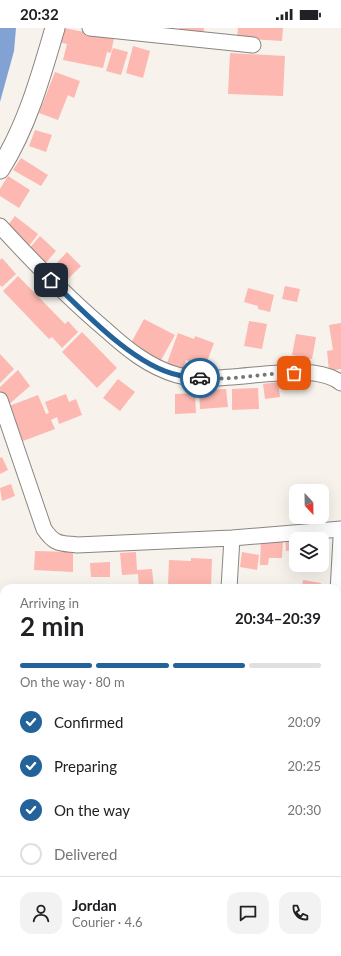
<!DOCTYPE html>
<meta charset="utf-8">
<style>
:root{--surface:#fff;--page:#f2f2f2;--text:#202124;--muted:#757577;--line:#e0e0e0;--accent:#24639a}
body{margin:0;font-family:Lato,sans-serif;background:var(--page);color:var(--text);height:100vh;display:flex;flex-direction:column;font-size:15px;white-space:nowrap}
*{box-sizing:border-box;margin:0}
p{font-size:13px;color:var(--muted)}
.icon{flex:none;width:22px;height:22px;fill:none;stroke:currentColor;stroke-width:2;stroke-linecap:round;stroke-linejoin:round}
.map{position:relative;flex:1;overflow:hidden}
.panel{position:absolute;left:0px;top:556px;width:341px;height:372px;display:flex;flex-direction:column;background:var(--surface);border-radius:12px 12px 0 0;box-shadow:0 4px 16px #0002}
.panel>*{flex:none}
.needle{width:26px;rotate:158deg}
.controls{position:absolute;left:289px;top:456px;display:grid;gap:8px}
.controls a{display:grid;place-items:center;width:40px;height:40px;border-radius:8px;background:var(--surface);box-shadow:0 4px 16px #0002;font-size:20px}
.pin{position:absolute;display:grid;place-items:center;width:34px;height:34px;color:#fff;margin:-17px;border-radius:8px;box-shadow:0 2px 6px #0006}
.courier{position:absolute;display:grid;place-items:center;width:40px;height:40px;margin:-20px;border:3px solid #24639a;border-radius:50%;background:#fff;color:#222;box-shadow:0 1px 5px #0007}
.headline em{font-style:normal;font-weight:700}
.headline div{display:flex;flex-direction:column-reverse}
.headline{display:flex;align-items:center;justify-content:space-between;height:68px;padding:0 20px}
h1{font-size:26px;font-weight:700;line-height:30px}
.bar{display:grid;grid-template-columns:repeat(4,1fr);gap:6px 4px;align-content:center;height:48px;padding:0 20px}
.bar i{height:5px;border-radius:3px;background:var(--line)}
.bar .current{background:var(--accent)}
.bar p{grid-column:span 4}
.line{display:flex;align-items:center;gap:10px;padding:0 20px;border-top:1px solid var(--line)}
.line div{flex:1}
.round{display:grid;place-items:center;flex:none;width:42px;height:42px;border-radius:12px;background:var(--page)}
ol{padding:0 20px;list-style:none}
li{display:flex;align-items:center;gap:12px;height:44px}
li p{margin-inline-start:auto}
li .icon{padding:4px;border-radius:50%;background:var(--accent);color:#fff;stroke-width:4}
li:last-child{color:var(--muted)}
li i{width:22px;height:22px;border:2px solid var(--line);border-radius:50%}
.status{display:flex;justify-content:space-between;align-items:center;height:28px;padding:0 20px;background:var(--surface);direction:ltr}
.status svg{height:11px;fill:currentColor}
.map>svg:first-child{display:block}
</style>
<div class="status"><b>20:32</b><svg viewBox="0 0 49 12"><path d="M0 12V9h3v3zM5 12V6h3v6zM10 12V3h3v9zM15 12V0h3v12zM26 1h20v11H26zM47 4h2v5h-2z"/></svg></div>
<div class="map">
<svg width="341" height="928" viewBox="0 0 341 928">
<rect width="100%" height="100%" fill="#f7f3ec"/>
<path fill="#82a2d3" d="M0,0H16L14,23L0,74Z"/>
<path fill="#fcb8b1" d="M64,0L114,10L111,25L107,24L103,40L63,32L67,16L58,14Z
M180,0H204L203,9L179,4Z
M238,0H283L282,13L237,10Z
M133,18L150,23L143,50L126,45Z
M113,20L128,24L121,47L106,43Z
M230,25L285,28L283,68L228,66Z
M55,44L80,53L74,70L68,67L58,92L39,85Z
M35,102L52,107L46,124L29,118Z
M21,130L48,147L41,158L13,142Z
M8,148L30,162L19,180L0,168V161Z
M15,188L38,206L29,218L5,201Z
M40,208L56,223L43,238L27,223Z
M67,224L81,238L62,257L48,244Z
M2,230L16,246L2,259L0,257V232Z
M18,248L65,296L68,293L78,304L62,320L52,309L49,311L3,263Z
M285,258L300,261L297,274L282,271Z
M248,260L274,267L270,284L258,281V278L244,274Z
M144,291L175,307L160,334L130,317Z
M249,293L267,296L262,321L244,318Z
M341,295V341L329,343L327,323L333,322L329,297Z
M82,304L117,340L97,360L62,324Z
M178,305L194,311L195,308L214,315L205,339L186,332L182,344L166,338Z
M296,306L316,309L312,331L292,327Z
M0,326L14,341L0,355Z
M18,342L30,358L7,378L0,370V359Z
M118,351L135,364L120,383L103,370Z
M278,354L280,369L265,371L263,356Z
M258,360L259,381L232,382V361Z
M226,361L228,379L200,381L199,362Z
M195,365L196,385L175,386V366Z
M66,366L69,374L76,371L82,387L59,396L57,389L51,392L55,401L23,413L9,378L38,367L46,386L49,385L45,374Z
M2,429L8,442L0,446V430Z
M11,456L15,468L2,473L0,460Z
M285,508L296,511V522L286,523Z
M261,510L283,511L282,530H269L268,537H260Z
M35,523L73,524V544L34,542Z
M136,524L137,542L152,541L154,560H139L138,546L122,547L120,525Z
M242,524L259,527L257,542L240,539Z
M191,530L212,531L211,560H190V558L168,557L169,532L191,533Z
M110,534V549H91L90,535Z
M305,537H321L320,544L304,542Z
M303,552L321,555L320,560H302Z
M338,574H341V599L337,598Z
M337,636H341V669H337Z"/>
<g fill="none" stroke-linecap="round" stroke-linejoin="round">
<g stroke="#898580" stroke-width="17">
<path id="minor" d="M90,0L253,17
M0,198C33,234 68,270 106,302C127,321 149,339 177,347C221,360 308,329 341,355
M0,372L44,501C55,517 60,515 77,517L232,510L341,501
M341,510L338,563H341
M229,560L232,510"/>
</g>
<g stroke="#898580" stroke-width="21">
<path id="tertiary" d="M0,141C27,98 41,48 55,0"/>
</g>
<use href="#minor" stroke="#fff" stroke-width="15"/>
<use href="#tertiary" stroke="#fff" stroke-width="19"/>
</g>
<g fill="none" stroke-linecap="round" stroke-linejoin="round">
<path stroke="#7a7773" stroke-width="4" stroke-dasharray="0 7.2" d="M200,350C230,353 263,345 294,345"/>
<path stroke="#24639a" stroke-width="5" d="M51,252C83,283 134,338 178,347C185,349 193,349 200,350"/>
</g>
</svg>
<div class="controls">
<a><svg class="needle" viewBox="-14 -14 28 28"><path d="M0-13l5 13h-10z" fill="#e53935"/><path d="M0 13l5-13h-10z" fill="#757577"/></svg></a>
<a><svg class="icon" aria-label="layers" viewBox="0 0 24 24"><path d="M12 4l9 5-9 5-9-5zM3 14l9 5 9-5"/></svg></a>
</div>
<div class="pin" style="left:294px;top:345px;background:#ea580c"><svg class="icon" aria-label="bag" viewBox="0 0 24 24"><path d="M5 8h14l-1 12H6zM9 8a3 3 0 0 1 6 0"/></svg></div>
<div class="pin" style="left:51px;top:252px;background:#1f2937"><svg class="icon" aria-label="home" viewBox="0 0 24 24"><path d="M3 11l9-7 9 7M6 9v11h12V9"/></svg></div>
<div class="courier" style="left:200px;top:350px"><svg class="icon" aria-label="car" viewBox="0 0 24 24"><path d="M5 17H2v-5l4-1 3-4h7l3 4 3 1v5h-3M9 17h6M6 11h13"/><circle cx="7" cy="17" r="2"/><circle cx="17" cy="17" r="2"/></svg></div>
<section class="panel">
<div class="headline"><div><h1>2 min</h1><p>Arriving in</p></div><em>20:34–20:39</em></div>
<div class="bar"><i class="current"></i><i class="current"></i><i class="current"></i><i></i><p>On the way · 80 m</p></div>
<ol>
<li><svg class="icon" aria-label="check" viewBox="0 0 24 24"><path d="M5 12l5 5 9-10"/></svg>Confirmed<p>20:09</p></li>
<li><svg class="icon" aria-label="check" viewBox="0 0 24 24"><path d="M5 12l5 5 9-10"/></svg>Preparing<p>20:25</p></li>
<li><svg class="icon" aria-label="check" viewBox="0 0 24 24"><path d="M5 12l5 5 9-10"/></svg>On the way<p>20:30</p></li>
<li><i></i>Delivered</li>
</ol>
<div class="line" style="height:72px"><a class="round"><svg class="icon" aria-label="person" viewBox="0 0 24 24"><circle cx="12" cy="8" r="4"/><path d="M4 21q1-7 8-7t8 7"/></svg></a><div><b>Jordan</b><p>Courier · 4.6</p></div><a class="round"><svg class="icon" aria-label="chat" viewBox="0 0 24 24"><path d="M4 5h16v11H9l-5 4z"/></svg></a><a class="round"><svg class="icon" aria-label="phone" viewBox="0 0 24 24"><path d="M5 4h4l2 5-3 2q2 4 5 5l2-3 5 2v4C11 20 4 13 5 4z"/></svg></a></div>
</section>
</div>
